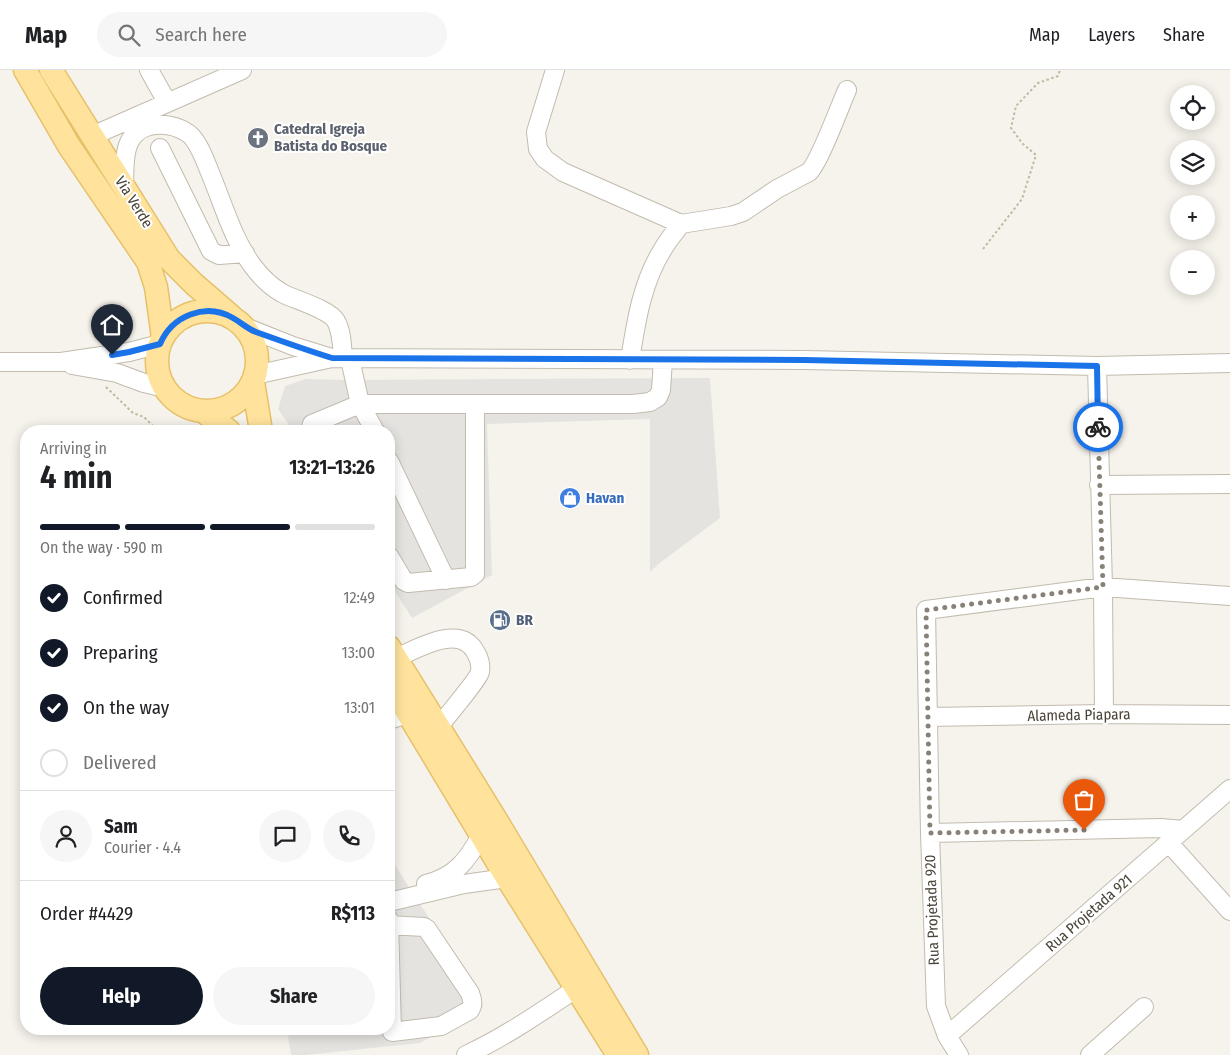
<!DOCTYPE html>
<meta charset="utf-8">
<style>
:root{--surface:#fff;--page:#f6f6f6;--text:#202124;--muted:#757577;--line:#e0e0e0;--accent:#111827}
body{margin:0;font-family:"Fira Sans Condensed",sans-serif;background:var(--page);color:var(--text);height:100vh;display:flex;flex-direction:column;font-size:19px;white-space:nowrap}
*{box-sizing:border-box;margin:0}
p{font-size:16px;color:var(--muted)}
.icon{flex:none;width:28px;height:28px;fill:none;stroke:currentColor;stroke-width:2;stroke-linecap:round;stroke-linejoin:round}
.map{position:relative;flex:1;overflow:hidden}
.sheet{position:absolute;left:20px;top:355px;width:375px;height:610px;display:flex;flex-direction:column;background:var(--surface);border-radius:20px;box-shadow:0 2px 12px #0003}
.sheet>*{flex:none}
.tools{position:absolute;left:1170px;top:15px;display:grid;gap:10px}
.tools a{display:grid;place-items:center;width:45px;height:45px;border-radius:50%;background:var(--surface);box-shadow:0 2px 12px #0003;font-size:25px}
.pin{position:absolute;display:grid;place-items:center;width:42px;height:42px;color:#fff;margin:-51px -21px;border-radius:50% 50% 50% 0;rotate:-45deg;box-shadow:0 0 5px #0007}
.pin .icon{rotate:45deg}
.courier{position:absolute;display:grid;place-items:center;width:50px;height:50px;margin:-25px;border:4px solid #1a73e8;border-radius:50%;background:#fff;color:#222;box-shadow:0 1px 6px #0007}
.headline em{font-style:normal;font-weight:700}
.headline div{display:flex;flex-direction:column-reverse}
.headline{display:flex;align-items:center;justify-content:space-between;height:85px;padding:0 20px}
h1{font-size:32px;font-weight:700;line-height:38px}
.bar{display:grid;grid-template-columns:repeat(4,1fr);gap:8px 5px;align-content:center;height:60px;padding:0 20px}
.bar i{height:6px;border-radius:4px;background:var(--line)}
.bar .on{background:var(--accent)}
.bar p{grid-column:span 4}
.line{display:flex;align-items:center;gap:12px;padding:0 20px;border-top:1px solid var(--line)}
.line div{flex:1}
.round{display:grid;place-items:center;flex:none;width:52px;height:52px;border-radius:26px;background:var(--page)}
ol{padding:0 20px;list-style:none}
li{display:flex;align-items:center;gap:15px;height:55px}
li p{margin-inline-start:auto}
li .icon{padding:5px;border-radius:50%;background:var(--accent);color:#fff;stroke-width:4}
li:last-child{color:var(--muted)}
li i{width:28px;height:28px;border:2px solid var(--line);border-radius:50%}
.primary-button{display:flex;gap:10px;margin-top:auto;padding:10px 20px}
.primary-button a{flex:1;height:58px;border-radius:30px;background:var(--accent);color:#fff;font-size:20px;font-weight:700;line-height:58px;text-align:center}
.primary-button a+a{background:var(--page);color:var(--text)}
header{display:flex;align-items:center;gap:30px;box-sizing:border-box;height:70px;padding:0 25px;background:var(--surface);border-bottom:1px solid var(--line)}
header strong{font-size:24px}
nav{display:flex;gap:28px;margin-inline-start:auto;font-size:18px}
.search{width:350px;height:45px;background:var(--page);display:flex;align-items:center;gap:12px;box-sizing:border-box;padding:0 18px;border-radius:28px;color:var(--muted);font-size:19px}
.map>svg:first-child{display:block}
</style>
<header>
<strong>Map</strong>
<div class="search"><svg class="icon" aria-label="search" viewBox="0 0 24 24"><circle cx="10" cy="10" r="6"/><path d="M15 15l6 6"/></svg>Search here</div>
<nav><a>Map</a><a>Layers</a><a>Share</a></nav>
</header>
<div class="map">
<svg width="1230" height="985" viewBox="0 0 1230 985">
<rect width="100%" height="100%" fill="#f6f3ec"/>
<path fill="#e5e3e0" d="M710,308L720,448L661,492L650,502V349L487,354L492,505L412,548L389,512V361H293L278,339L285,316L306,309L344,310Z
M389,786L477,922L481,929L483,937L475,944L420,973L306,985H291L287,960L389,959Z"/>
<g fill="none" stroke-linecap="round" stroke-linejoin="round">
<g stroke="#c2bbae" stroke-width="20">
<path id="minor" d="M149,0L167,32
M555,0L536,62L538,79L545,89L563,102L681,154
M92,66L242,0
M160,78L211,181L219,185L245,183
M124,117C125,93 121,64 149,56C163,53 178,56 189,64C199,72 206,93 211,105C223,134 233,169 252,195C260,206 270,216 282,223C295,230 329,239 336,251C342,262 342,276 343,288
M245,257L293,276L332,288
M350,289L360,334H633L650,332L658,327L661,320L663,290
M630,290C636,252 642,212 663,179C668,170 675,162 681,154L731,146L743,142L777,119L809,102C819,93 840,36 847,20
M0,292H61L129,282L160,274
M72,295L117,303L144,313L165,318
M1097,296L1103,517L1104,644
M255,305L332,288L804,290L1097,296L1230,293
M310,361L312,354L360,334L375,361
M389,391L446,510
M1099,415L1230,414
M389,486L404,511L408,513L471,507L475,504V335
M396,588C417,579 461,552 476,583C479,588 481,595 480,602C478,610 445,648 438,658
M928,647L1104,644L1230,645
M389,650L408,644
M930,763L1161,758L1183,760
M1169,773L1230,841
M426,814C455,807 468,790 481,765
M389,832L464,814L507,808
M389,850L392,962L441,956L470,940C474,934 472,929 470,923L427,859L424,857L389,855
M947,966L1230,719
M466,985C505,967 541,942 577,918
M959,985L947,966L936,936L930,763L926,540L1103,517L1230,526
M1090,985L1144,937"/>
</g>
<g stroke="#e6c16a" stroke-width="25">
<path id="major" d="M25,0L69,76L148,192L156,217L163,267
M51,0L169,189L194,214L231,246
M157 291a50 50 0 1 1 100 0a50 50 0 1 1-100 0Z
M253,312L261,361
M203,341L229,361
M389,577L495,748L637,985
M389,612L507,808L618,985"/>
</g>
<path stroke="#c4b79f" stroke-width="2" stroke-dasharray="2.5 2.5" stroke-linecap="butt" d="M983,179L1022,129L1036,85L1023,74L1011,58L1016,36L1038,13L1058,6L1060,0
M106,317L133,343L144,347L154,357V361"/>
<use href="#minor" stroke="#fff" stroke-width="18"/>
<use href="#major" stroke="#ffe39c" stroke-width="22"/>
</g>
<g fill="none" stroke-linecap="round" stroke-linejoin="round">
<path stroke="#878178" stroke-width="5" stroke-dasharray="0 9" d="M1084,760L930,763L926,540L1103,517L1098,357"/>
<path stroke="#1a73e8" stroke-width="6" d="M112,285L129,282L160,274C172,246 205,232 233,248C242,253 246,258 256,262C281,271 306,280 332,288L804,290L1097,296L1098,357"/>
</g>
<defs>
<g id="church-disc" transform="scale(1.125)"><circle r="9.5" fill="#6b7280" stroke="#fff"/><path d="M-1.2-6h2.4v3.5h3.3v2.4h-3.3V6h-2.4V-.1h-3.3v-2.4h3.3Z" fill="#fff"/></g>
<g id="shop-disc" transform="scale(1.125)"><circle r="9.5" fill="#3f7fe0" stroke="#fff"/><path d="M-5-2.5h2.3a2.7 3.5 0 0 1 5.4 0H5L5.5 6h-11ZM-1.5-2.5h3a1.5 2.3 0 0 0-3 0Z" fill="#fff"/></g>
<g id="fuel-disc" transform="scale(1.125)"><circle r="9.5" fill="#5c6f8a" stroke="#fff"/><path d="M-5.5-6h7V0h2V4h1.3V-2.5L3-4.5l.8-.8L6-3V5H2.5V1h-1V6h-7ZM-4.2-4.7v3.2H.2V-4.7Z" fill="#fff"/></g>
</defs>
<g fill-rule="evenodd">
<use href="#church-disc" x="258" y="68"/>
<use href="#shop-disc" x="570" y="428"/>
<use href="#fuel-disc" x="500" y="550"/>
</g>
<g text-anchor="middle" stroke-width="4" stroke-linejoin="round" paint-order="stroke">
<g font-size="15" font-weight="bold" fill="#5b616d" stroke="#fff" text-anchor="start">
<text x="274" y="64">Catedral Igreja<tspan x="274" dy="17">Batista do Bosque</tspan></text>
</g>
<g font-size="15" fill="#4b4439" stroke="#fff">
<text transform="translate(134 132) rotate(58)" y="5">Via Verde</text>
<text transform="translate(1079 645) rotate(-1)" y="5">Alameda Piapara</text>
<text transform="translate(932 840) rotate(-92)" y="5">Rua Projetada 920</text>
<text transform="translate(1089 843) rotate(-41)" y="5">Rua Projetada 921</text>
</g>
<g font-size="15" font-weight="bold" fill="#366cbe" stroke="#fff" text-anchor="start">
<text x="586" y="433">Havan</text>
</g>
<g font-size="15" font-weight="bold" fill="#4e5e75" stroke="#fff" text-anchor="start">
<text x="516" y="555">BR</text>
</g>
</g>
</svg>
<div class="tools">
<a><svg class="icon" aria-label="locate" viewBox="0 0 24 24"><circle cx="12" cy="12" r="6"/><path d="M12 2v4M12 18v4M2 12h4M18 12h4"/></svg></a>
<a><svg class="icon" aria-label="layers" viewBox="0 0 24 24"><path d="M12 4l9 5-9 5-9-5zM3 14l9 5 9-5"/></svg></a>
<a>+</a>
<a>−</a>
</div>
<div class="pin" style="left:1084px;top:760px;background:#ea580c"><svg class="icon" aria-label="bag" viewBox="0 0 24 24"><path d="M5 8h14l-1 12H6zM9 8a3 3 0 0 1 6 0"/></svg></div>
<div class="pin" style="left:112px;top:285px;background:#1f2937"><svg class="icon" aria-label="home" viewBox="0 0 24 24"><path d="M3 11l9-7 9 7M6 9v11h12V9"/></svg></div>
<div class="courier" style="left:1098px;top:357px"><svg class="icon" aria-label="bike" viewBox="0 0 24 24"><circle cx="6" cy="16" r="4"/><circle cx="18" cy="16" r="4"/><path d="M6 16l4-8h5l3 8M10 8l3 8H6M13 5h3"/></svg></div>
<section class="sheet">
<div class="headline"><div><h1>4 min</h1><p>Arriving in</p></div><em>13:21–13:26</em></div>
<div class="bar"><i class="on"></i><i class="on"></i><i class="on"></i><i></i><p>On the way · 590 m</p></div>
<ol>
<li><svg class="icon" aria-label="check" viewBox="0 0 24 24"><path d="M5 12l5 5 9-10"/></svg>Confirmed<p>12:49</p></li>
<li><svg class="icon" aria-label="check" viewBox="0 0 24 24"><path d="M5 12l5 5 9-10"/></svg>Preparing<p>13:00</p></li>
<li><svg class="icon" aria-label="check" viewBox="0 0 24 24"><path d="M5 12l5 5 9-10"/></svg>On the way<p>13:01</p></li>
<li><i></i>Delivered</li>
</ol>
<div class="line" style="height:90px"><a class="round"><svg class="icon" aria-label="person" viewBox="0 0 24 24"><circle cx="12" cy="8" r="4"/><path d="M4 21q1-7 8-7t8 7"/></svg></a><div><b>Sam</b><p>Courier · 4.4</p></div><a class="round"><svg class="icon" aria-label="chat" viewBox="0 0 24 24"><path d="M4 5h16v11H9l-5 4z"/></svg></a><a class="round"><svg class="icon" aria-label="phone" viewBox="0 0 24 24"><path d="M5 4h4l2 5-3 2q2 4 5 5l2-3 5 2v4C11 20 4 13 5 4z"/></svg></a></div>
<div class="line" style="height:65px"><div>Order #4429</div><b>R$113</b></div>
<div class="primary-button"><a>Help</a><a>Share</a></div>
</section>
</div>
